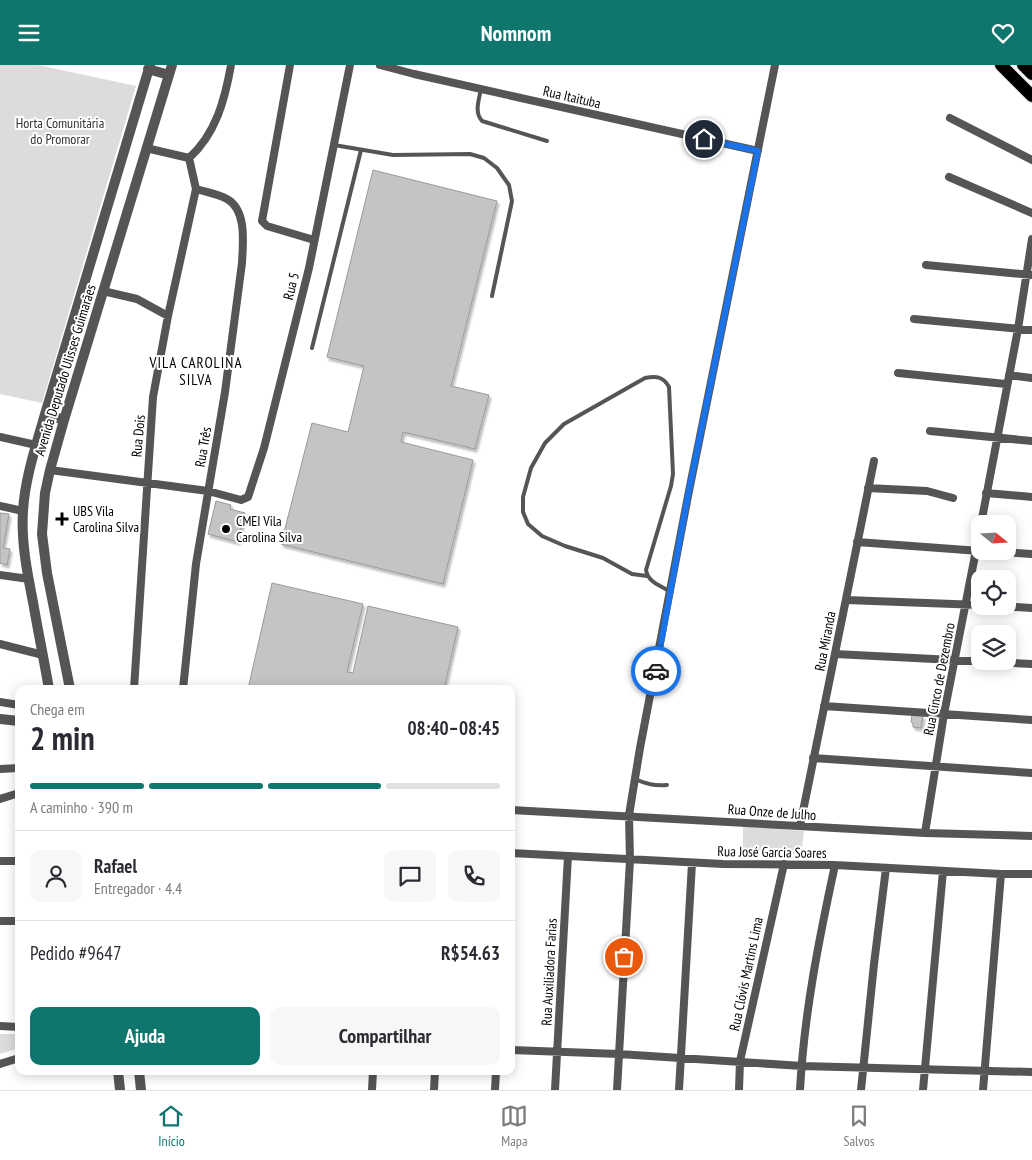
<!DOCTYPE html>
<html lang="pt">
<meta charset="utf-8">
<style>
:root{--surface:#fff;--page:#f7f7f7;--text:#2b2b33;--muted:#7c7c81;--line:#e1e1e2;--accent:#0f766e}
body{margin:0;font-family:"PT Sans Narrow",sans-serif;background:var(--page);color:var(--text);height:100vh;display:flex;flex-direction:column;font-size:19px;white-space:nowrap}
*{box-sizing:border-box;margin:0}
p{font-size:16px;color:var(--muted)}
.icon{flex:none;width:28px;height:28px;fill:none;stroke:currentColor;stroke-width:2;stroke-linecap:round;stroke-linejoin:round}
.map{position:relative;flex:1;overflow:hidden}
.panel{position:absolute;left:15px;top:620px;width:500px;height:390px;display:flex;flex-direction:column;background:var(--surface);border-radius:10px;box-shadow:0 2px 12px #0003}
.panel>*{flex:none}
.needle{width:32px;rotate:108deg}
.controls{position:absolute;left:971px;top:450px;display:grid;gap:10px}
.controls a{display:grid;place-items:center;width:45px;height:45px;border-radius:10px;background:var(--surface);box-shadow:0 2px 12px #0003;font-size:25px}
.pin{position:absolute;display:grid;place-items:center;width:42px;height:42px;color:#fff;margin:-21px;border:2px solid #fff;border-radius:50%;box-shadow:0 1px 5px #0007}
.courier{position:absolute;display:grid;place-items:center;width:50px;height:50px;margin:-25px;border:4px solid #1a73e8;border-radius:50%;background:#fff;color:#222;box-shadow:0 1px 6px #0007}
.headline em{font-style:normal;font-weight:600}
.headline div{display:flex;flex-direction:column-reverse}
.headline{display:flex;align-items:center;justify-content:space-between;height:85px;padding:0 15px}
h1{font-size:32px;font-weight:600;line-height:38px}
.bar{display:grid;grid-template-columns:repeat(4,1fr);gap:8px 5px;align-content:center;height:60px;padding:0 15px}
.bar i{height:6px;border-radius:4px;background:var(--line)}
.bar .current{background:var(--accent)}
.bar p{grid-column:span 4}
.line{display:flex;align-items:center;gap:12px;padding:0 15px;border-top:1px solid var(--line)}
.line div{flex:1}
.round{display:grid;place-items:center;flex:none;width:52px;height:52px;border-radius:10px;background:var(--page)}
.primary-button{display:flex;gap:10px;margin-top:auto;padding:10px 15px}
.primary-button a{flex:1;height:58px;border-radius:10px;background:var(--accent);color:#fff;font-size:20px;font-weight:600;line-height:58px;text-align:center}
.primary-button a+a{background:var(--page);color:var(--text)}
header{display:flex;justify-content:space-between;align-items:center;height:65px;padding:0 15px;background:var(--accent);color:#fff;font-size:22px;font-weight:600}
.tab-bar{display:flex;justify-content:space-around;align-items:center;height:70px;border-top:1px solid var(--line);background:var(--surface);font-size:14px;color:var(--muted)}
.tab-bar a{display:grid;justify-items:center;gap:2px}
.tab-bar .current{color:var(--accent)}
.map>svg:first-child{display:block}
</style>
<header><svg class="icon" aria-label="menu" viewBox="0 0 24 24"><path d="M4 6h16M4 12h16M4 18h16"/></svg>Nomnom<svg class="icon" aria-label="heart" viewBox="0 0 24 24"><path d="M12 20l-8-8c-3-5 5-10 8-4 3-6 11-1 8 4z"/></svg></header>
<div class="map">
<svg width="1032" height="1025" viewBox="0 0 1032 1025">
<defs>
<filter id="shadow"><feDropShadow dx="2" dy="3" stdDeviation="1" flood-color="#0004"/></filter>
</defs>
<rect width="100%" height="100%" fill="#fff"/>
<path fill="#dcdcdc" d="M0,0H38L136,21L42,338L0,329Z
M743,761L804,766L801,789H743Z
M0,969H19V983L0,989Z"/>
<path fill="#c4c4c4" stroke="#999" filter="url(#shadow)" d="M373,105L497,136L451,321L489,330L475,384L403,367L401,377L473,395L443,519L281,479L312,358L348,367L364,301L327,292Z
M216,436L231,440L230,444L245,448L238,477L208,469Z
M0,448L9,449L3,483L10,484L7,500L0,498Z
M272,518L363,539L347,607L353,608L368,541L458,562L444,624H348V622L343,621L342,624H248Z
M912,650L923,651L921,663L913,662V658L911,657Z"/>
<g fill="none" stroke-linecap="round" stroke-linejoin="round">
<g stroke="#dbdbdb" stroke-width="14">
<path id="primary" d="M1001,0L1032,31
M1023,0L1032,9"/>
</g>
<path stroke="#555" stroke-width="4" d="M481,24C479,35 474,47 482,56L547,76
M334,80L393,90L470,89L484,93L497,103L509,120L512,136L492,231
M312,283L361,85
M647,511L632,509L603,493L565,481L542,471L528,459L523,447V432L531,403L545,378L564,359L645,313C656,311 663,311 669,322L673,409L671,421L646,505C648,517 659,520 669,526
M635,714C646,719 654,721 667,720"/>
<path stroke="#555" stroke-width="8" d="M290,0L262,156L267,161L314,175
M380,0L414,9L758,86
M950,53L1032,95
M146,83L189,93
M189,93C216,69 225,34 231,0
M949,112L1032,148
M926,200L1032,210
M103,226L137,234L168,251
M914,254L1032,265
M898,308L1006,319
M1009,310L1032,313
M930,366L1032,376
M0,372L36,380
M50,405L208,426L241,435L248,432L264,383L309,203L350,0
M868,423L927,426L953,433
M986,428L1032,432
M0,441L23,446
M981,459L1018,264L1032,174
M857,477L980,486
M987,486L1032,489
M0,510L29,514
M846,535L980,540
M999,541L1032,543
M0,579L43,590
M835,589L1032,599
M134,624L153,332L168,251L196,124L189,93
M183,624L196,499L225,327L242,198C243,178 247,145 227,134C218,129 206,127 196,124
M0,637L19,640
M824,641L1032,655
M813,693L1032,708
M0,704L19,703
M0,734L19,728
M511,745L925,768L1032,771
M800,761L874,396
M925,768L944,649L980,465
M511,788L723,799L835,800L1001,809H1032
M0,796H19
M0,856H19
M0,961L19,962
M511,985L619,989L802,1001L1032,1007
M0,999L19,993
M372,1025L373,1006
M434,1025L435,1006
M495,1025L496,1006
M555,1025L568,791
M617,1025L630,795L629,750L640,683L688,431L775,0
M679,1025L692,798
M739,1025L740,996L784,799
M800,1025C804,949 819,874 835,800
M861,1025L874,899L886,803
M923,1025L943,806
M983,1025L1001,809"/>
<path stroke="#555" stroke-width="10" d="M148,4L169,10
M45,349L64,355
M49,624C44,595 38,566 33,537C27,507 21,476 23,446C25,413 36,381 45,349L150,0
M70,624L47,508L42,469L45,428L50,405L64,355L172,0
M0,654L19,656
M118,1006L120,1025
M139,1006L141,1025"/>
<use href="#primary" stroke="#000" stroke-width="12"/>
</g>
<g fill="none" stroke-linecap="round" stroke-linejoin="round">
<path stroke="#595959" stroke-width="5" stroke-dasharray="0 9" d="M624,892L630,795L629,750L640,683L656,606"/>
<path stroke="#1a73e8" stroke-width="6" d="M656,606L688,430L758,86L704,74"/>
</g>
<g fill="#000" stroke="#fff" stroke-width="2">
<path d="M59.5 446.5h5v5h5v5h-5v5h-5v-5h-5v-5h5z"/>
<circle cx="226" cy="464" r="5"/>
</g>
<g text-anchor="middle" stroke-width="4" stroke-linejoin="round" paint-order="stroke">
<g font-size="14" fill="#000" stroke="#fff">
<text transform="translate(572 32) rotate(13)" y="5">Rua Itaituba</text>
<text transform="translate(291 221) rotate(-76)" y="5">Rua 5</text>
<text transform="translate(65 305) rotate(-73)" y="5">Avenida Deputado Ulisses Guimarães</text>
<text transform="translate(138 371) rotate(-85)" y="5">Rua Dois</text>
<text transform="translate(203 382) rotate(-80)" y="5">Rua Três</text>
<text transform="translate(825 576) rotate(-79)" y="5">Rua Miranda</text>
<text transform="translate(939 614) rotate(-79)" y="5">Rua Cinco de Dezembro</text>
<text transform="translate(772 747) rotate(4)" y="5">Rua Onze de Julho</text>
<text transform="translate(772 787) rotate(1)" y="5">Rua José Garcia Soares</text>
<text transform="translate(549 907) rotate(-87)" y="5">Rua Auxiliadora Farias</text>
<text transform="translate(746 909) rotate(-78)" y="5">Rua Clóvis Martins Lima</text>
</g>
<g font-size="14" fill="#333" stroke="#fff">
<text x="60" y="63">Horta Comunitária<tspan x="60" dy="16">do Promorar</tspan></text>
</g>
<g font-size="14" fill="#000" stroke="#fff" text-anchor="start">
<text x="73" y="451">UBS Vila<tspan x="73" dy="16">Carolina Silva</tspan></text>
<text x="236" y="461">CMEI Vila<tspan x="236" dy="16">Carolina Silva</tspan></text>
</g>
<g font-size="15" letter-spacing="1" fill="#000" stroke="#fff">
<text x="196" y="303">VILA CAROLINA<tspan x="196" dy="17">SILVA</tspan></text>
</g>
</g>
</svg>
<div class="controls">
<a><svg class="needle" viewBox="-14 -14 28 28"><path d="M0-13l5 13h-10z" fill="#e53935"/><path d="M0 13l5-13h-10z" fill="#7c7c81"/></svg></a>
<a><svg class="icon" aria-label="locate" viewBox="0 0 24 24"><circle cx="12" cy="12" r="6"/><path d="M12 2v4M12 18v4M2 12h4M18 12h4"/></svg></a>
<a><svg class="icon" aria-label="layers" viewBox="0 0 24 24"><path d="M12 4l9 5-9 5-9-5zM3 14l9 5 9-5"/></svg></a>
</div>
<div class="pin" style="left:624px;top:892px;background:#ea580c"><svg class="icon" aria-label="bag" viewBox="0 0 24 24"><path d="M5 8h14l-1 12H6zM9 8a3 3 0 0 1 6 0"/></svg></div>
<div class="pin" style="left:704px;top:74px;background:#1f2937"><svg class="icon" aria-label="home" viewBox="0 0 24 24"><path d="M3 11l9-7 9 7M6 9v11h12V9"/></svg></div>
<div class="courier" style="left:656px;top:606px"><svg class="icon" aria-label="car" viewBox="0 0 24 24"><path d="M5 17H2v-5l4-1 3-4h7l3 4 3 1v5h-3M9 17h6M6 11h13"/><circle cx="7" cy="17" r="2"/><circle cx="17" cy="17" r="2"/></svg></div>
<section class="panel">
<div class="headline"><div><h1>2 min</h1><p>Chega em</p></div><em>08:40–08:45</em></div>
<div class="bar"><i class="current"></i><i class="current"></i><i class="current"></i><i></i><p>A caminho · 390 m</p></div>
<div class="line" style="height:90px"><a class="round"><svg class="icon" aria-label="person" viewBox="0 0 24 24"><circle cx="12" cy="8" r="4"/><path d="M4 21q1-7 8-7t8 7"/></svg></a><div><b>Rafael</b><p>Entregador · 4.4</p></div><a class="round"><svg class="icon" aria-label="chat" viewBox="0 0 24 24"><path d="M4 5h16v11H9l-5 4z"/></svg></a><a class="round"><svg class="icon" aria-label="phone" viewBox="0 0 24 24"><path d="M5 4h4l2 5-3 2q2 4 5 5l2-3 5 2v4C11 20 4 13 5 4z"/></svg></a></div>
<div class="line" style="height:65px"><div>Pedido #9647</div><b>R$54.63</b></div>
<div class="primary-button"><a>Ajuda</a><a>Compartilhar</a></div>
</section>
</div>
<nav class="tab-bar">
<a class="current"><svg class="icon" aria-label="home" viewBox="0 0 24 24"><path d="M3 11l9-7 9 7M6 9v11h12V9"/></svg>Início</a>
<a><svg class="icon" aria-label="map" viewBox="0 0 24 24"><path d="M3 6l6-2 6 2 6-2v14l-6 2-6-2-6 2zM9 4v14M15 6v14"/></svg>Mapa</a>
<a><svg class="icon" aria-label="saved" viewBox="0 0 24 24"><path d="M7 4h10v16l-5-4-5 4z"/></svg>Salvos</a>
</nav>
